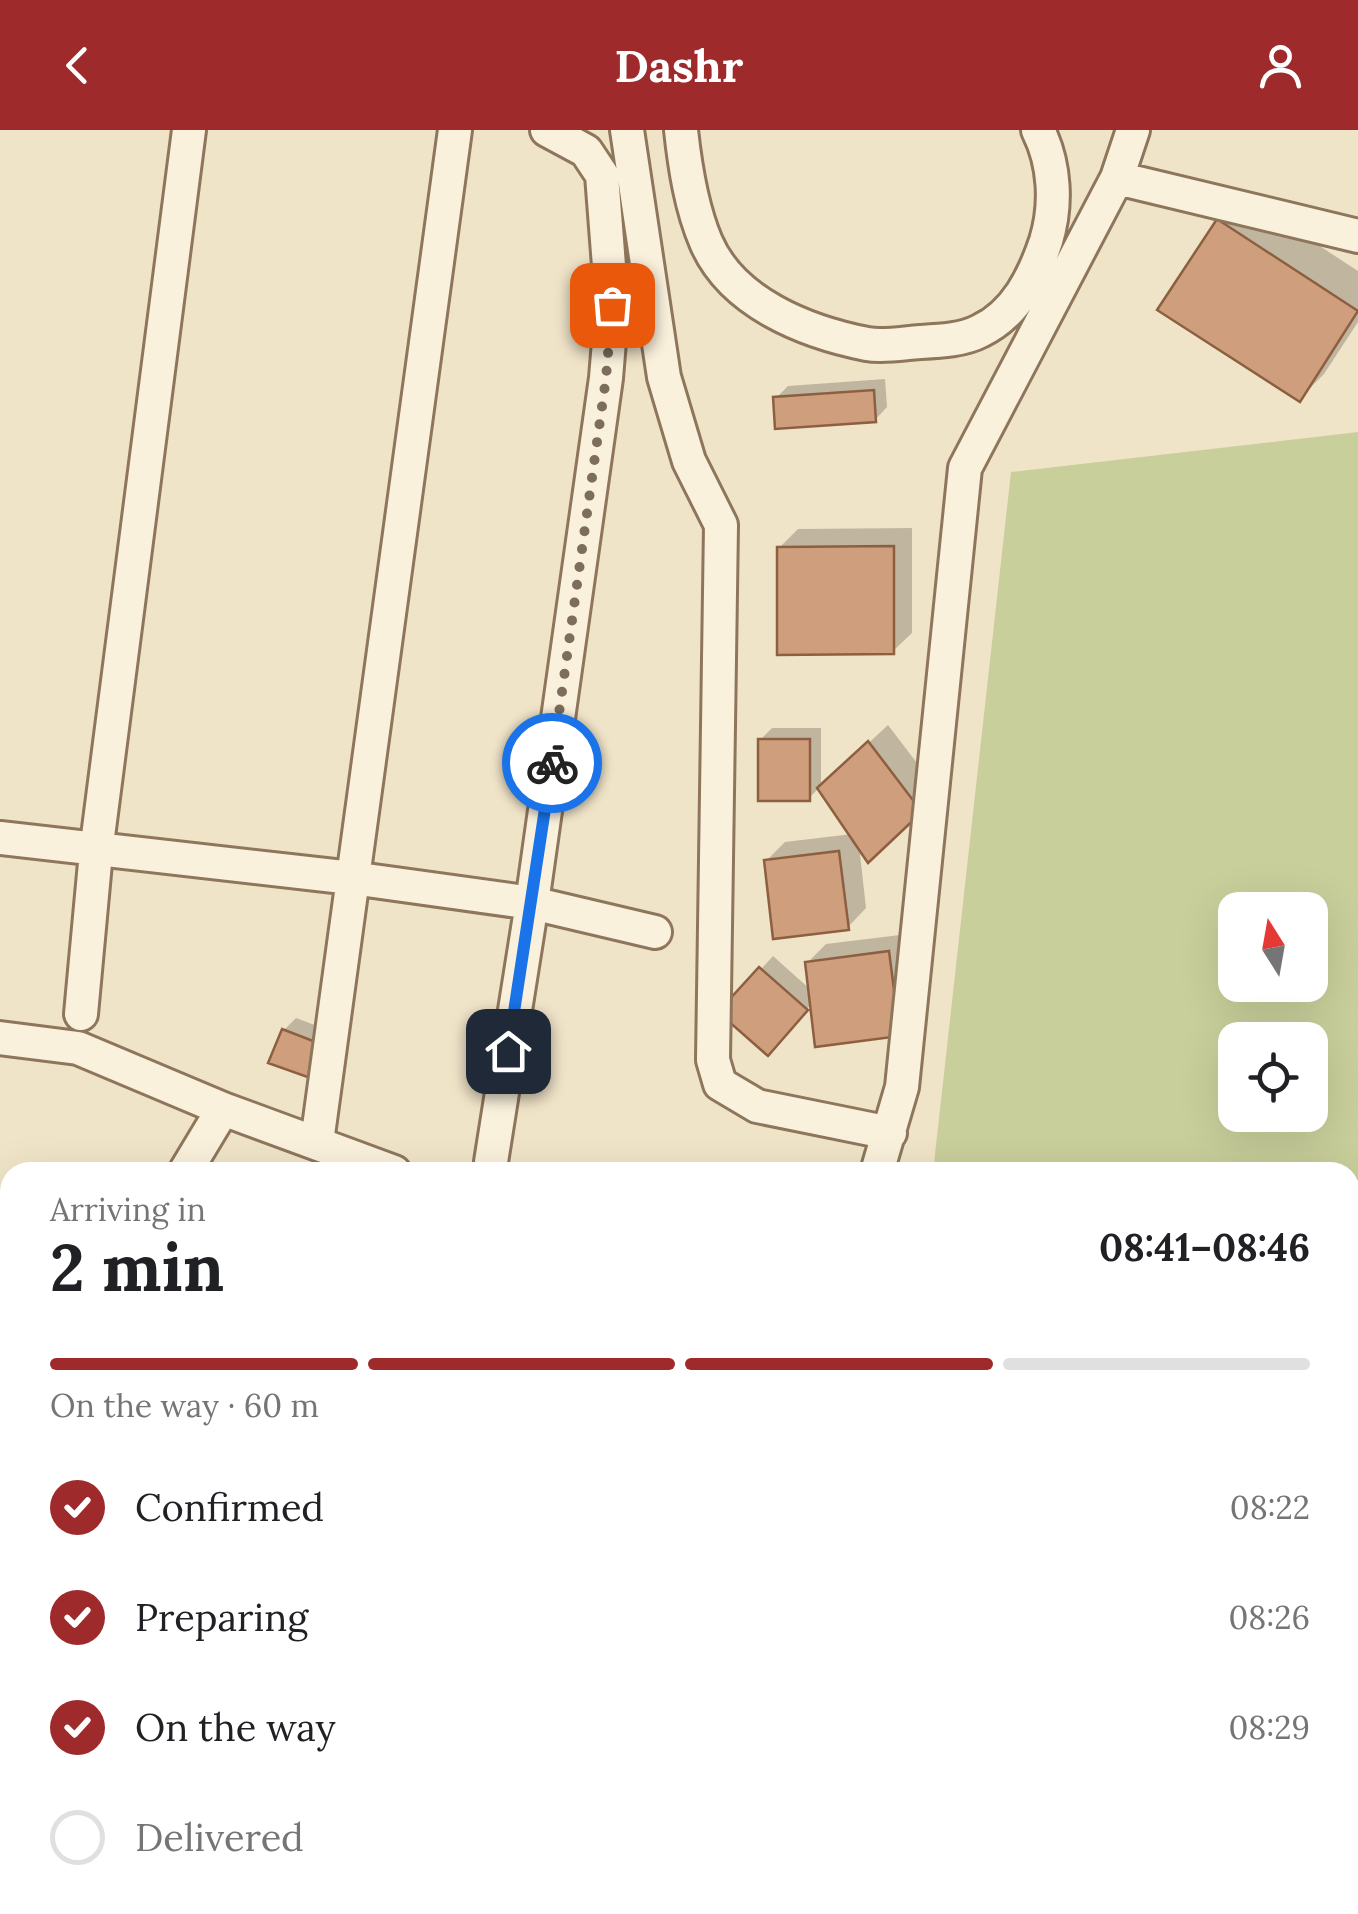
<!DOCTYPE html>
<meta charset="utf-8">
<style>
:root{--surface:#fff;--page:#f2f2f2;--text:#202124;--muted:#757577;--line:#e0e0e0;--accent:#9e2a2b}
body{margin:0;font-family:Lora,serif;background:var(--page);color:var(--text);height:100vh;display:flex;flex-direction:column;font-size:38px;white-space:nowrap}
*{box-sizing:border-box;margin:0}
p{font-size:32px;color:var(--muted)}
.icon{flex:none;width:55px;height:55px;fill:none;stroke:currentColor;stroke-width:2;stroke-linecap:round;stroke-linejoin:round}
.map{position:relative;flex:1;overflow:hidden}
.drawer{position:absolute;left:0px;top:1032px;width:1360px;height:752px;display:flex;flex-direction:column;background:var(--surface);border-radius:30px 30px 0 0;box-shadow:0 10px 40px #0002}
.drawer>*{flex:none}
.needle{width:65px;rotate:349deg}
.tools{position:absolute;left:1218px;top:762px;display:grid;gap:20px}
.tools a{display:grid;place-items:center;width:110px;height:110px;border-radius:20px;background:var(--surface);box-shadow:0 10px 40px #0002;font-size:50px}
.pin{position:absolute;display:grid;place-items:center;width:85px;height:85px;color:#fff;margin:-42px;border-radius:20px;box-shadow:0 5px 15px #0006}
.courier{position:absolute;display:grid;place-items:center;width:100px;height:100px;margin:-50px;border:8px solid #1a73e8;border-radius:50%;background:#fff;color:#222;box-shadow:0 2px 12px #0007}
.head em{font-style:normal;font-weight:700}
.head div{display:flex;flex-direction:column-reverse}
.head{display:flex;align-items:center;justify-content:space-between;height:170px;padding:0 50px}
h1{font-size:65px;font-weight:700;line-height:75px}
.bar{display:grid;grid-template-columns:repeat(4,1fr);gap:15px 10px;align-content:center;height:120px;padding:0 50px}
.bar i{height:12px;border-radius:8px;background:var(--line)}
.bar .selected{background:var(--accent)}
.bar p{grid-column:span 4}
ol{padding:0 50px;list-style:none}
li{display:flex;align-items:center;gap:30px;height:110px}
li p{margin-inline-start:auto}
li .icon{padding:10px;border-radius:50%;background:var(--accent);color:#fff;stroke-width:4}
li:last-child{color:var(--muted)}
li i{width:55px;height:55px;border:5px solid var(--line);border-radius:50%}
header{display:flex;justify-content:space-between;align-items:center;height:130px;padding:0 50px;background:var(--accent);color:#fff;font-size:45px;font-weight:700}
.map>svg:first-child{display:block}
</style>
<header><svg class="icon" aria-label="back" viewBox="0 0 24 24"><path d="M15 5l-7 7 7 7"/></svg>Dashr<svg class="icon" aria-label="person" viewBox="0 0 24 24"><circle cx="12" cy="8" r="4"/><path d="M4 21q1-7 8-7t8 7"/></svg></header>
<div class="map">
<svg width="1358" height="1784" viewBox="0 0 1358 1784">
<rect width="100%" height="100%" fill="#f0e4c8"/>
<path fill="#c9cf9b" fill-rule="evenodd" d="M1358,302V1300L1350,1296V1042H933L1011,342ZM1235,780H1310V855H1235ZM1235,910H1310V985H1235Z"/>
<path fill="#0003" d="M1243,66L1358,141V192L1324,244L1299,269L1219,91Z
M885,249L887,277L875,290L776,268L788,256Z
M912,398V503L893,521L779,418L798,399Z
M888,595L939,662L859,715L866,778L848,797L766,731L785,712L852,704L820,657L809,668L760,610L772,598H821V657Z
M908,804L918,885L812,873L780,910L722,882L773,826L811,860L807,833L826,814Z
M296,888L336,903L324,934L284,900Z
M329,1028L373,1042H314Z"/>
<path fill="#cf9f7d" stroke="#8d5f41" stroke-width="2.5" d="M1217,89L1358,181L1300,272L1157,180Z
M874,260L876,292L775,299L773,267Z
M894,416V524L777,525V417Z
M758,609H810V671H758Z
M868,611L922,682L868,733L817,658Z
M839,721L849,800L773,809L764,730Z
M889,821L900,906L815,917L805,832Z
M759,837L808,880L768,926L718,882Z
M282,899L326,916L313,949L268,933Z"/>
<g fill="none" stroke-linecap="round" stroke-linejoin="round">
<g stroke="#8d765c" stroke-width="38">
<path id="minor" d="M627,0L664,247L689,331L721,395L713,930L720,954L757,976L890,1003
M681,0C685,37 691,77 706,112C732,173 806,202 867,214C884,217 904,213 920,212C940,211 963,210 980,201C1016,184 1034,147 1046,111C1057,75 1055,34 1038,0
M1117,48L1358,106
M0,708L352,748L532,773L655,802
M81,884L96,722L189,0
M0,908L78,918L223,979L394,1042
M317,1012L455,0
M491,1032L532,773L606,248L612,175L602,45L586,21L547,0
M185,1042L223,979
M877,1042L902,957L965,338L1117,48L1133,0
M0,1205L10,1211
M0,1282L10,1267
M1350,1327L1358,1331
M0,1365L10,1351
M0,1687L10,1673
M121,1784L127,1775"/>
</g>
<use href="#minor" stroke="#faf1dc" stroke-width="32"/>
</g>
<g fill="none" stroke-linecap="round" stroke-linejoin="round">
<path stroke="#7c6e5b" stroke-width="10" stroke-dasharray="0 18" d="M552,633L606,248L612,175"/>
<path stroke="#1a73e8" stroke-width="12" d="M508,921L552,633"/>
</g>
</svg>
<div class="tools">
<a><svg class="needle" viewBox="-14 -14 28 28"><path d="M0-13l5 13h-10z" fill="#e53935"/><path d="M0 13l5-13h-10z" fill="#757577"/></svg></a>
<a><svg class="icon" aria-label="locate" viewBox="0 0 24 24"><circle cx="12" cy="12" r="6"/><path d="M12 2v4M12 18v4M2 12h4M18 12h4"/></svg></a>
</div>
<div class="pin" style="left:612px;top:175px;background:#ea580c"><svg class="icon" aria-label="bag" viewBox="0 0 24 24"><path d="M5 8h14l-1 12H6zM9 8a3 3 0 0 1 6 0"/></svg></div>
<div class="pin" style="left:508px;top:921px;background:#1f2937"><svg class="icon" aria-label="home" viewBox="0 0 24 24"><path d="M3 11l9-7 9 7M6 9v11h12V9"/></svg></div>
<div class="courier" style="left:552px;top:633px"><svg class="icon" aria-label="bike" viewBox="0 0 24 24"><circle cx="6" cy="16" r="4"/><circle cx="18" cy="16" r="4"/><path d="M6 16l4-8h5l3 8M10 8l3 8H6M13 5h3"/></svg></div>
<section class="drawer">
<div class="head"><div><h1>2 min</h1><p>Arriving in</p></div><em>08:41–08:46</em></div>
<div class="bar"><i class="selected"></i><i class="selected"></i><i class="selected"></i><i></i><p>On the way · 60 m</p></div>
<ol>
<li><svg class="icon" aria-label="check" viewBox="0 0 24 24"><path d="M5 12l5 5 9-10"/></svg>Confirmed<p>08:22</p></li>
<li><svg class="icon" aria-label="check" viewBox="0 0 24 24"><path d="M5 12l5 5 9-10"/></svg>Preparing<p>08:26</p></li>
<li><svg class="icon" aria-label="check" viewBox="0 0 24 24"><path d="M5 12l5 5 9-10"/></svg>On the way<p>08:29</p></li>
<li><i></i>Delivered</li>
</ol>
</section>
</div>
